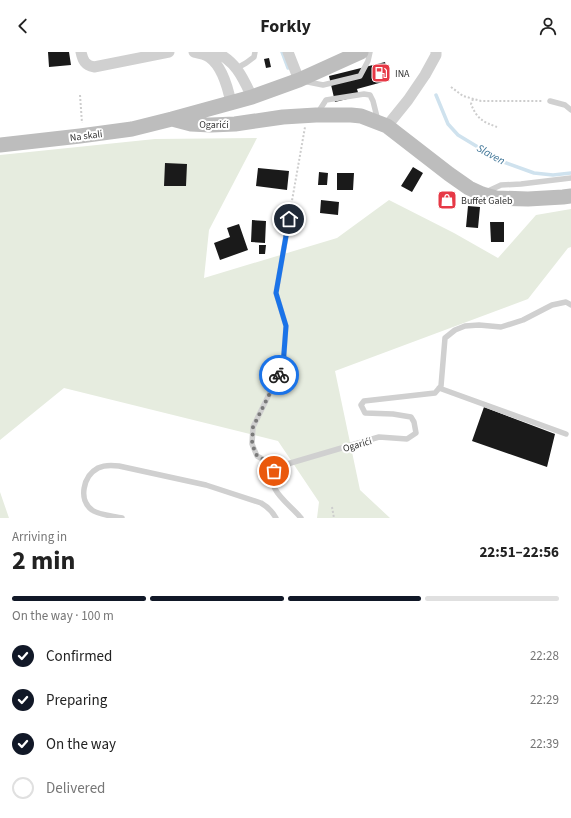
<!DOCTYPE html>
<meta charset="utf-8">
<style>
:root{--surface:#fff;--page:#f6f6f6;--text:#222;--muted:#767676;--line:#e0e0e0;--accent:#111827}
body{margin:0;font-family:"Source Sans 3",sans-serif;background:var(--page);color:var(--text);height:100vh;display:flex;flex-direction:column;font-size:15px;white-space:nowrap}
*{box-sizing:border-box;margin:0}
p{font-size:13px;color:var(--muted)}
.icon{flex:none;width:22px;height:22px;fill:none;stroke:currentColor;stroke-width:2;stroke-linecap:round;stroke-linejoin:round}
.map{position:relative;height:466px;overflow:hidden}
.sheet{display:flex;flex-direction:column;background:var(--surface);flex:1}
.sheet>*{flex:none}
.pin{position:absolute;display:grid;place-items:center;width:34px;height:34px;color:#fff;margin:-17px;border:2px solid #fff;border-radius:50%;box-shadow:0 1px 4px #0007}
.courier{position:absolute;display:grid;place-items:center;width:40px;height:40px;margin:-20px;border:3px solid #1a73e8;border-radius:50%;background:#fff;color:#222;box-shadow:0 1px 5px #0007}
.overview em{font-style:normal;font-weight:700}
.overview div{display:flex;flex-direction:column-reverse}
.overview{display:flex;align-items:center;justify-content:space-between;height:68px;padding:0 12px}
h1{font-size:26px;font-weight:700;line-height:30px}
.bar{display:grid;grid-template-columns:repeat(4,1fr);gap:6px 4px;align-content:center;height:48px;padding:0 12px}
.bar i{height:5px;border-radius:3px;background:var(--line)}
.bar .selected{background:var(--accent)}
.bar p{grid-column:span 4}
ol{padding:0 12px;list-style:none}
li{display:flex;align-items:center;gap:12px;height:44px}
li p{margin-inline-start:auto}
li .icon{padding:4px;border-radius:50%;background:var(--accent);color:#fff;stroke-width:4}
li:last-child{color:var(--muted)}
li i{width:22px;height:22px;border:2px solid var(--line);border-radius:50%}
header{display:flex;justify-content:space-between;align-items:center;height:52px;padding:0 12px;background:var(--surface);font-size:18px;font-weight:700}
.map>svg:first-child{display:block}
</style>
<header><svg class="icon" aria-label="back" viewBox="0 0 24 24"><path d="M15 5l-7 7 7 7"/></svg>Forkly<svg class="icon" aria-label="person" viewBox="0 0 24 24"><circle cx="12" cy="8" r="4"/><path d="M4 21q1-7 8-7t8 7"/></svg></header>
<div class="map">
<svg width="571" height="466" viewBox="0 0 571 466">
<rect width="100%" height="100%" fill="#fff"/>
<path fill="#e6ecdf" d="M257,86L209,178L204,226L337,186L389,148L454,181L498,206L536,163L571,157V195L568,196L528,247L335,319L360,438L390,466H317L319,450L278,389L64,336L0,388V103L155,87Z
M0,440L9,466H0Z"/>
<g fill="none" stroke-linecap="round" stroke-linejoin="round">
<path stroke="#cfe2ee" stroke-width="3.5" d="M282,0L288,16
M436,43L448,72L458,83L501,109L534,121L553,123L571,121"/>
</g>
<path fill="#1a1a1a" d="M48,0H69L71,13L49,15Z
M269,6L271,15L266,16L264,7Z
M385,10L390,28L357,37L359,44L335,50L329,24Z
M165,111L187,112L186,134H164Z
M413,115L423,121L412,140L401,134Z
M258,116L289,119L287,138L256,134Z
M319,120L328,121L327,133H318Z
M337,121H354L353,138H337Z
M321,148L339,150L338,163L320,161Z
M468,154L480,155L478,176L466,175Z
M252,168L266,169L265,191L251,190Z
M490,170H504V190H491Z
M239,172L248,198L220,208L214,191L230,185L227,176Z
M259,193H266L265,202H259Z
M484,355L555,382L547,415L472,389Z"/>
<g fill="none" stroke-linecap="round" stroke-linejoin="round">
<path stroke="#cdcdcd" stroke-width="2" stroke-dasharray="2 2" stroke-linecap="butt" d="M451,35L463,44L481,49H542
M80,43L82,71
M473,47L471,52C477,67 483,70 497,75
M290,160L305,75
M332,455L334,466"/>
<path stroke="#d0d0d0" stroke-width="5.5" d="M237,16L246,11L254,5L255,0
M303,29L323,33L360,24L368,9L370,0
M550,49L565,53L571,58
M317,62L326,48L364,42L370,43L373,49L378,69
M486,140L501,133L521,132L571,126
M289,167L276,241L286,274L283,314L253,375L252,392L257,404L277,415L379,385L407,387L416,381L414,370L411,365L393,362L365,361L361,353L364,349L435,341L441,334L445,286L455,278L465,274L479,273L501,275L523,268L552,253L566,250L571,253
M439,336L566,382
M277,415C262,436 289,451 301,466
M122,466C114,464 98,463 92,458C78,448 83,424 98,416C104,413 112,413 119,414L206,433L261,451C268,455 272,459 276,466"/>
<path stroke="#d0d0d0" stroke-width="11" d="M81,0C83,9 85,13 94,15L169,0
M194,0C199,1 205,2 209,5C222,14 228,36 231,51
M215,0C236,9 243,26 252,45
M288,0L299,28
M387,74L408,48L425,23L436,3V0"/>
<path stroke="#bdbdbd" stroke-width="15" d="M172,67L191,72L211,73L235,72L283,65L316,63H351L361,64L387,74L449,122L469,136L482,142L496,146L528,147L563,145L571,144
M0,93L80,84L132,77L172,67L252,45L299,28L361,0"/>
</g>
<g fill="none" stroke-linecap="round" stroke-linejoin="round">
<path stroke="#7a7a7a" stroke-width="4" stroke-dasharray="0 7.2" d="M274,419L277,415L257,404L252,392L253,375L279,323"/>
<path stroke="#1a73e8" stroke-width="5" d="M279,323L283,314L286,274L276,241L289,167"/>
</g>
<defs>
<g id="fuel-square" transform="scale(1)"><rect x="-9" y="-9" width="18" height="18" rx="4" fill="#e63946" stroke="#fff"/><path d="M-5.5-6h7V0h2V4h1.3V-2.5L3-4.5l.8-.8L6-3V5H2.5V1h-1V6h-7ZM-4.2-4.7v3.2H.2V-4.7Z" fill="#fff"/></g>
<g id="shop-square" transform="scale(1)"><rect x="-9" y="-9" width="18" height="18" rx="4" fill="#e63946" stroke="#fff"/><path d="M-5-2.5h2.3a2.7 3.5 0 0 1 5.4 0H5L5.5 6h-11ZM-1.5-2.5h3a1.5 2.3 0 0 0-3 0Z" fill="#fff"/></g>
</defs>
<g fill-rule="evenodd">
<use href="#fuel-square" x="381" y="21"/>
<use href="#shop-square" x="447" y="148"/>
</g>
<g text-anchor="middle" stroke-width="4" stroke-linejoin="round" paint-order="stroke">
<g font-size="10" fill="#333" stroke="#fff" text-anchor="start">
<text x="395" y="25">INA</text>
<text x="461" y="152">Buffet Galeb</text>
</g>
<g font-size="10" fill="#333" stroke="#fff">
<text x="214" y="76">Ogarići</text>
<text transform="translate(86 83) rotate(-7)" y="4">Na skali</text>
<text transform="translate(357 392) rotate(-16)" y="4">Ogarići</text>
</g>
<g font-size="11" font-style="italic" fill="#3f7597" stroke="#fff">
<text transform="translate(491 102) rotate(29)" y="4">Slaven</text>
</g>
</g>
</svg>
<div class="pin" style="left:274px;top:419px;background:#ea580c"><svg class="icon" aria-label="bag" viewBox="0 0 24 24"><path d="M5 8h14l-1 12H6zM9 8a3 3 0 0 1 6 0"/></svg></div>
<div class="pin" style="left:289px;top:167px;background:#1f2937"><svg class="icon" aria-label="home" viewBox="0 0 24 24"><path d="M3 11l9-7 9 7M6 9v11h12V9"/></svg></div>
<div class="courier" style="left:279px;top:323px"><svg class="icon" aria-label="bike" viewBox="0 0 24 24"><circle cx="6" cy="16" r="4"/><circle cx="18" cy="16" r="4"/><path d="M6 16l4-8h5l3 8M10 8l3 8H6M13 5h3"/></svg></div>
</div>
<section class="sheet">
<div class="overview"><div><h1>2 min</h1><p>Arriving in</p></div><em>22:51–22:56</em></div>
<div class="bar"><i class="selected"></i><i class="selected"></i><i class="selected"></i><i></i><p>On the way · 100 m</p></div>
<ol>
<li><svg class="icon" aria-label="check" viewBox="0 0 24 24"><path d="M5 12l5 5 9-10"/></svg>Confirmed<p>22:28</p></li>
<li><svg class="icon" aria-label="check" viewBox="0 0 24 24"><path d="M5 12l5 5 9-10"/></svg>Preparing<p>22:29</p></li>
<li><svg class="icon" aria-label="check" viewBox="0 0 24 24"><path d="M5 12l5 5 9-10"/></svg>On the way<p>22:39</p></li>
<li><i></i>Delivered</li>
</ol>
</section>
